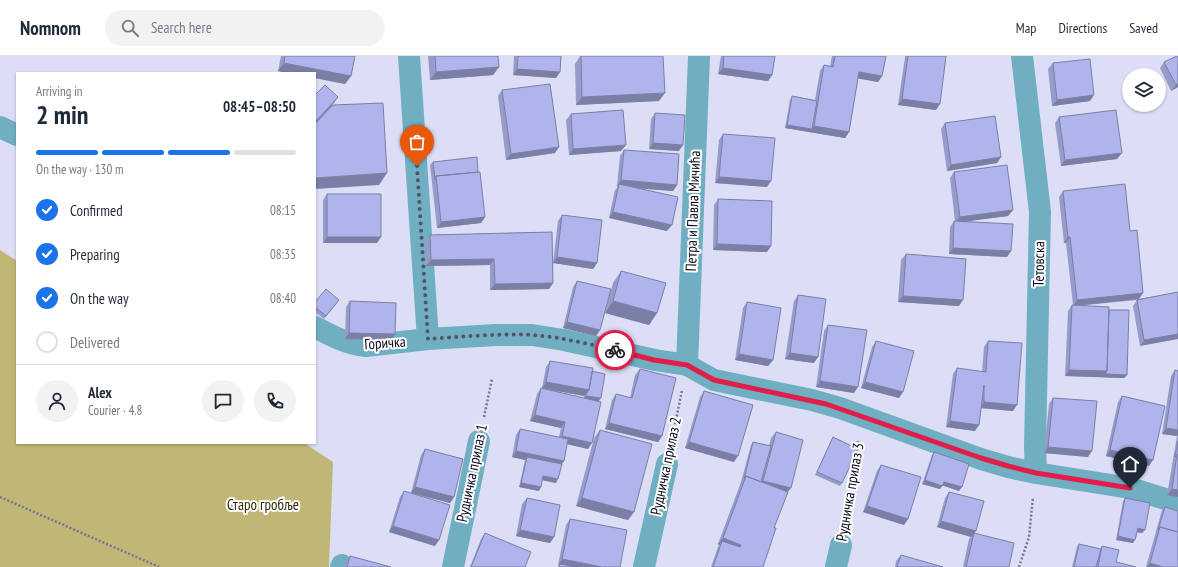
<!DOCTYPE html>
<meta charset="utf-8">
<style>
:root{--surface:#fff;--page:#f2f2f3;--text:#1f2937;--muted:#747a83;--line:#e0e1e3;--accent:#1a73e8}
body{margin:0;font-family:"PT Sans Narrow",sans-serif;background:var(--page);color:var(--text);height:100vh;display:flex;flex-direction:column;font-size:15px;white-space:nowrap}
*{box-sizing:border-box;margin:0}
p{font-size:13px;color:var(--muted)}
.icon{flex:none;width:22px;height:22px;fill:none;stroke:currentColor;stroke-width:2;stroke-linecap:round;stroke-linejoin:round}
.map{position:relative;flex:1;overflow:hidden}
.side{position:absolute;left:16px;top:16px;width:300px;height:372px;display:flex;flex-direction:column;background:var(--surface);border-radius:0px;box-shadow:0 1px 3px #0004}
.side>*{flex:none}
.buttons{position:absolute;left:1122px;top:12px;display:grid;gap:8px}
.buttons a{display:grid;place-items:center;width:44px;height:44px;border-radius:50%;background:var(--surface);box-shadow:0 1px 3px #0004;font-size:20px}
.pin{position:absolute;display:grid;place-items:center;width:34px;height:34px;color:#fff;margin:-41px -17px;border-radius:50% 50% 50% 0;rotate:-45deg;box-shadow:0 0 4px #0007}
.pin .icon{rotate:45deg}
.courier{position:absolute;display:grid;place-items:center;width:40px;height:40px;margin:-20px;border:3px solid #e11d48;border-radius:50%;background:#fff;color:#222;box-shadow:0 1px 5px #0007}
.summary em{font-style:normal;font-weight:600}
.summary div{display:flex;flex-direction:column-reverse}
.summary{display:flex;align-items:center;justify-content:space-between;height:68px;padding:0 20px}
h1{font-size:26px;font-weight:600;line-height:30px}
.bar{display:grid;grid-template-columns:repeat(4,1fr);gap:6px 4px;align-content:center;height:48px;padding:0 20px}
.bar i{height:5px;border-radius:3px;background:var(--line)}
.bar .current{background:var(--accent)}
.bar p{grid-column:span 4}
.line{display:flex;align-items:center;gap:10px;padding:0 20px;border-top:1px solid var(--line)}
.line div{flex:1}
.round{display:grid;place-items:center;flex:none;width:42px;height:42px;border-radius:21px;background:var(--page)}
ol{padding:0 20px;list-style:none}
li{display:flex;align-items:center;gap:12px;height:44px}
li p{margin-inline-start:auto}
li .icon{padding:4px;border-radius:50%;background:var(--accent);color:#fff;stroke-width:4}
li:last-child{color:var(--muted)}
li i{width:22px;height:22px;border:2px solid var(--line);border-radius:50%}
header{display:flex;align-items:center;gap:24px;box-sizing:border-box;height:56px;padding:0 20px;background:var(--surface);border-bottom:1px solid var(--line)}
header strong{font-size:19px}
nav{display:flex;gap:22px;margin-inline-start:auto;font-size:14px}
.search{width:280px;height:36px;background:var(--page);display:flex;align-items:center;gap:10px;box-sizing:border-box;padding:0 14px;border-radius:22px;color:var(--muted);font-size:15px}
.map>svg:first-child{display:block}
</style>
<header>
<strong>Nomnom</strong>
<div class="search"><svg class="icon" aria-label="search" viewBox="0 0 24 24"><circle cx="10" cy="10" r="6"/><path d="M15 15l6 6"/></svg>Search here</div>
<nav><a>Map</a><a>Directions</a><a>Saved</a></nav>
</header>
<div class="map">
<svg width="1178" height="511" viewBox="0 0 1178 511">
<rect width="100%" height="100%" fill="#dcdef6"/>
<path fill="#c0b776" d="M0,194L17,205V387H304L333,406L329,511H0Z"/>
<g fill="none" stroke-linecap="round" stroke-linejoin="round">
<path stroke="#76778e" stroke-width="2.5" stroke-dasharray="2 2" stroke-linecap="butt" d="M484,361L492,323
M672,384L682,334
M0,441L159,511
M845,465L858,385
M1019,511L1029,481L1033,441"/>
<path stroke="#70aec2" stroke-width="22" d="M409,0L428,283
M1022,0L1040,156L1035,391L1036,417
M0,71L17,79
M315,271C332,280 347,288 366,290L428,283L496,279H532L564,284L655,304L687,309L714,324L812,344L840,352L981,403L1008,411L1036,417L1130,432L1178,447
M687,309L699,0
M341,511L342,509
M453,511L479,385
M644,511L667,408
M836,511L841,489"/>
</g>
<path fill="#979bcb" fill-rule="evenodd" d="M281,0H355L351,20L345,28L315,22V17H287L278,15Z
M428,0H498L499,11L493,19L430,24Z
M514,0H561L560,16L556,22L513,19Z
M580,0H663L659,45L576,49L575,8Z
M721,0H775L772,19L768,25L718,18Z
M832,0H886L882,20L878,26L858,22L849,76L845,82L785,72L790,44L792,40L815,44L820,15L824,9L830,10Z
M905,0H946L936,54L898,49L905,1Z
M1178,0V31L1171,35L1160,12L1164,6Z
M1053,7L1090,45L1052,50L1048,13Z
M502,34L555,97L506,104L498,40Z
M655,57L679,95L649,93L651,63Z
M571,58L621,95L569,99L566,64Z
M1059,61L1117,103L1061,110L1055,67Z
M945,67L1001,101L997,107L947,115L941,73Z
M723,78L767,131L715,127L719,84Z
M624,94L677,129L673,135L638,132L667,175L609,162L615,134L618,131L617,130L620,100Z
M433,106L478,116L485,161L481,167L437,172L430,109Z
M954,116L1013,154L1008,160L966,165L1011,195L1007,201L949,198L950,171L954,165H955L950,122Z
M1063,135L1139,243L1178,236L1140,290L1133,250L1137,244L1076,250L1109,254L1127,319L1124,322L1065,320L1068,255L1072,249H1073L1066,187H1064L1059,141Z
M327,138L377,187H323V144Z
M718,143L767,196L713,194L714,149Z
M562,159L597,207L593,213L553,207L558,165Z
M552,176L553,227L549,233L490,234V209L426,210V185L430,179Z
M906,198L959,250L898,246L901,204Z
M621,215L657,257L649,269L605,257L613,227Z
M577,225L600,274L596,280L563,272L573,231Z
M798,239L814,307L785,303L794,245Z
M350,245L395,278L391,284L345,283L346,251Z
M315,246L337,247L324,263L315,256Z
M747,246L773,304L768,310L735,304L743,252Z
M828,269L854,337L816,331L824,275Z
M876,285L899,342L861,332L872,291Z
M988,285L1013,355L981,352L975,375L946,371L953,318L957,312L982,316L984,291Z
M550,305L592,315L599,345L588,393L567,388L564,405L562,408L556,427L542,424L539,435L519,431L525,404L512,401L516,379L520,373L559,381L561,372L530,365L537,338L541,332H542L546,311ZM550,334L584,340V342Z
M640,313L662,380L658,386L605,373L612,344L616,338L630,342L635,319Z
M1175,314L1178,315V441L1167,439L1177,380L1162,378L1171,320Z
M704,335L734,406L685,392L700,341Z
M1122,340L1149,410L1106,400L1118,346Z
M1053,342L1088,401L1044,397L1049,348Z
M600,374L634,456L628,464L576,450L594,382Z
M776,376L787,437L774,472L763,511H711L718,491L719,489L718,488L741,426L751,389L753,386L769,390L771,382Z
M833,381L842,427L840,430L815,419L831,385Z
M425,393L454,441L450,447L411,437L421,399Z
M934,396L959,435L943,429L940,433L922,428L932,399Z
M881,409L908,463L904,469L863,456L877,415Z
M404,435L435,490L389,476L400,441Z
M949,436L976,475L974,477L1009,511H963L969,483L971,481L937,471L945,442Z
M527,442L554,481L550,487L516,480L522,448Z
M1125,442L1142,477L1137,476L1133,487L1116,484L1123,445Z
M1165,451L1178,511H1146L1162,454Z
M570,463L620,511H558L559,509H558L566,469Z
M485,477L525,511H470L481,483Z
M1079,488L1101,493L1102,490L1116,506L1136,511H1072L1077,491Z
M901,499L943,511H895L896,505Z
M350,500L391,511H344L346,506Z"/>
<path fill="#7b7ea5" d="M284,7L351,20L345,28L315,22V17H287L278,15Z
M499,11L493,19L430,24L436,16Z
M723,12L772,19L768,25L718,18Z
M517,13L560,16L556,22L513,19Z
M859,16L882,20L878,26L855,22Z
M1178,27V31L1171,35L1176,29Z
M665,37L659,45L576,49L582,41Z
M1094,39L1090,45L1052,50L1057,44Z
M338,41L334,47L315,68V66Z
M902,43L940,48L936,54L898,49Z
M787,69L812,73L814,70L849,76L845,82L785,72Z
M653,87L683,89L679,95L649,93Z
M626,89L621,95L569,99L573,93Z
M559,91L555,97L506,104L511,98Z
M1122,97L1117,103L1061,110L1065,104Z
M1001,101L997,107L947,115L951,109Z
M387,117L379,129L315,133V122Z
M719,121L771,125L767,131L715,127Z
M621,124L677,129L673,135L619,131V128L618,131L617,130Z
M1013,154L1008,160L955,167L960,161Z
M613,156L672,169L667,175L609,162Z
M485,161L481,167L437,172L441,166Z
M327,181H381L377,187H323Z
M1068,181H1070L1066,187H1064Z
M717,188L771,190L767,196L713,194Z
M953,192L1011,195L1007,201L949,198Z
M557,201L597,207L593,213L553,207Z
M494,203L490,209L426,210L431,204Z
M553,227L549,233L490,234L495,228Z
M1143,237L1139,243L1073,250L1077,244Z
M903,240L963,244L959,250L898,246Z
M613,245L657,257L649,269L605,257Z
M567,266L600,274L596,280L563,272Z
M349,277L395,278L391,284L345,283Z
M1178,278V283L1140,290L1144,284Z
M790,297L818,301L814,307L785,303Z
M739,298L773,304L768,310L735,304Z
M1069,314L1107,315L1127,319L1124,322L1065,320Z
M820,325L858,331L854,337L816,331Z
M546,326L589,334L584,340L542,332Z
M865,326L903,336L899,342L861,332Z
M586,340L601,342L598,346L584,343Z
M984,346L1017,349L1013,355L980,352Z
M535,359L565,366L561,372L530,365Z
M950,365L979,369L975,375L946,371Z
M609,367L662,380L658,386L605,373Z
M1166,372L1178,374V379L1177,380L1162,378Z
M562,380L592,387L588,393L558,386Z
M689,386L738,400L734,406L685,392Z
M1048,391L1092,395L1088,401L1044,397Z
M1110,394L1153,404L1149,410L1106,400Z
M516,395L564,405L559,411L527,401L525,404L512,401Z
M543,420L558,423L556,427L541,424Z
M925,424L942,430L940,433L922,428Z
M763,425L791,432L786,438L761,427Z
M944,426L962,431L959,435L941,429Z
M521,427L541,431L539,435L519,431Z
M415,431L454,441L450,447L411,437Z
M1172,433L1178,434V441L1167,439Z
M582,442L634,456L628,464L576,450Z
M867,450L908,463L904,469L863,456Z
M941,465L976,475L971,481L937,471Z
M393,470L439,484L435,490L389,476Z
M1138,472L1145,474L1142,477L1135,476Z
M520,474L554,481L550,487L516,480Z
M1118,480L1135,484L1133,487L1116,484Z
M723,482L741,489L737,495L722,485L719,489L718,488Z
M562,503L602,511H567L560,508L559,509H558Z
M1150,507L1163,511H1147Z"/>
<path fill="#b0b4ec" stroke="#7b7ea5" d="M285,0H355L351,20L284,7Z
M435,0H498L499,11L436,16Z
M518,0H561L560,16L517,13Z
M581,0H663L665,37L582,41Z
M724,0H775L772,19L723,12Z
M835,0H886L882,20L859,16L849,76L814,70L824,9L833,11Z
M908,0H946L940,48L902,43Z
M1177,0H1178V27L1176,29L1164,6Z
M1090,3L1094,39L1057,44L1053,7Z
M550,28L559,91L511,98L502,34Z
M325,29L338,41L315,66V39Z
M792,40L817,45L812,73L787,69Z
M383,47L387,117L315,122V68L333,49Z
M623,54L626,89L573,93L571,58Z
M1116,54L1122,97L1065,104L1059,61Z
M655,57L685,59L683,89L653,87Z
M995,60L1001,101L951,109L945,67Z
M723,78L775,82L771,125L719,121Z
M624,94L679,98L677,129L621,124Z
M477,101L478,116L436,120L435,123L433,106Z
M1007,109L1013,154L960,161L954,116Z
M480,116L485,161L441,166L436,120Z
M619,128L678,141L672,169L613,156Z
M1125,128L1130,175L1137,174L1143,237L1077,244L1070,181H1068L1063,135Z
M327,138H381V181H327Z
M718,143L772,145L771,190L717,188Z
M562,159L602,164L597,207L557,201Z
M954,165L1013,168L1011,195L953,192Z
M552,176L553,227L495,228L494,203L431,204L430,179Z
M906,198L966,203L963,244L903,240Z
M621,215L666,227L657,257L613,245Z
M577,225L611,233L600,274L567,266Z
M326,233L339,244L326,260L315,251V246Z
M1178,236V278L1144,284L1137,244Z
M798,239L826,243L818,301L790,297Z
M350,245L396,247L395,278L349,277Z
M747,246L781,252L773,304L739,298Z
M1072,249L1109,251L1107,315L1069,314Z
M1109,254H1129L1127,319L1105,318L1107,315Z
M828,269L867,274L858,331L820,325Z
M876,285L914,295L903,336L865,326Z
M988,285L1022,287L1017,349L984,346V329L979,369L950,365L957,312L986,316Z
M550,305L593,312L589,334L546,326Z
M640,313L676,322L662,380L609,367L616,338L632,342Z
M1175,314L1178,315V374L1166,372Z
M592,315L605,318L601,342L586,340L587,337L589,334Z
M541,332L601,346L592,387L562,380L565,366L535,359Z
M704,335L753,349L738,400L689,386Z
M1122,340L1165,350L1153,404L1110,394Z
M1053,342L1097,345L1092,395L1048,391Z
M520,373L568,383L564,405L516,395Z
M600,374L652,388L634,456L582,442Z
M776,376L803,384L791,432L763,425Z
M833,381L858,393L842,427L817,416Z
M1178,385V398L1175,401Z
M753,386L771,390L761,426L746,420L744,423Z
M425,393L463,403L454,441L415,431Z
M934,396L969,408L962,431L944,426L942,430L925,424Z
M1177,398H1178V434L1172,433Z
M527,401L562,408L558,423L543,420L541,431L521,427Z
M881,409L921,421L908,463L867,450Z
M746,420L788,436L774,472H776L763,511H713L722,485L740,491L741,489L723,482Z
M404,435L450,449L439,484L393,470Z
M949,436L984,445L976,475L941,465Z
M527,442L560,449L554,481L520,474Z
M1125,442L1150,447L1145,474L1138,472L1135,484L1118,480Z
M1165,451L1178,455V476L1160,471L1158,474Z
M570,463L627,474L620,511H602L562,503Z
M1160,471L1178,476V511H1163L1150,507Z
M485,477L531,496L525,511H471Z
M974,477L1014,487L1009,511H966Z
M1079,488L1101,493L1096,511H1074Z
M1102,490L1119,494L1116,506L1136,511H1098Z
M901,499L943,511H897Z
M350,500L391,511H347Z
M560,508L575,511H559Z"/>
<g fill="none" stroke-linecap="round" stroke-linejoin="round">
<path stroke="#535469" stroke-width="4" stroke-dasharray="0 7.2" d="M417,110L428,283C463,281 498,277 533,279C560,281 588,288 615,294"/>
<path stroke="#e11d48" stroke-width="5" d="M615,294L654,304L687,309L714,324L826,348L981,402L1008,410L1036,417L1130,432"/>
</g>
<g text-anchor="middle" stroke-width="4" stroke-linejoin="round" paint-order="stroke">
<g font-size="15" fill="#09091d" stroke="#fff">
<text transform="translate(693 155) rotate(-88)" y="5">Петра и Павла Мичића</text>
<text transform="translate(1039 208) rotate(-89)" y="5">Тетовска</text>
<text transform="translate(385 287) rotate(-4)" y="5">Горичка</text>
<text transform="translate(666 410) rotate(-78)" y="5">Рудничка прилаз 2</text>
<text transform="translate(472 417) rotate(-78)" y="5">Рудничка прилаз 1</text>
<text transform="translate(850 436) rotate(-80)" y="5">Рудничка прилаз 3</text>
</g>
<g font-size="15" fill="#302b09" stroke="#fff">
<text x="263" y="454">Старо гробље</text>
</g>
</g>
</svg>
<div class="buttons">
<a><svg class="icon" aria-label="layers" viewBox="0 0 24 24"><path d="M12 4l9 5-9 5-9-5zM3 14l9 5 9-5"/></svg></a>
</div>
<div class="pin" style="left:417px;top:110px;background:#ea580c"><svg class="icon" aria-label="bag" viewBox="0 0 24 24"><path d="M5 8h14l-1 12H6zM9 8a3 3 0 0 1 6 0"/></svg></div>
<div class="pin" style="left:1130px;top:432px;background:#1f2937"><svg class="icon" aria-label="home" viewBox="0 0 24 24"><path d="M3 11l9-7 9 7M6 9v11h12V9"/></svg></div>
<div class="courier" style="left:615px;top:294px"><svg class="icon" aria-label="bike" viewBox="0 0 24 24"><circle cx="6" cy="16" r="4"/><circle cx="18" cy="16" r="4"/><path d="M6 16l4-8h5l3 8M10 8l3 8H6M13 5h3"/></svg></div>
<section class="side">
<div class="summary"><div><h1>2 min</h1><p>Arriving in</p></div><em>08:45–08:50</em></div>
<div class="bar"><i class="current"></i><i class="current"></i><i class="current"></i><i></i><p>On the way · 130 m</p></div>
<ol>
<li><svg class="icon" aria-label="check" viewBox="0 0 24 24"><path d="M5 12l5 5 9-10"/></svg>Confirmed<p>08:15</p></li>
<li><svg class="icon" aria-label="check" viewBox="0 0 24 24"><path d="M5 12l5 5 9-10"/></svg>Preparing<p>08:35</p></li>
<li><svg class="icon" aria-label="check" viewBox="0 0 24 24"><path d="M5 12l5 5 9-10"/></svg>On the way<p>08:40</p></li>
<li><i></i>Delivered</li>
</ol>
<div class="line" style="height:72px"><a class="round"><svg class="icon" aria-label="person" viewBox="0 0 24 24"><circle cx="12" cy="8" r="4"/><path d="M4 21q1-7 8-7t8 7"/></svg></a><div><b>Alex</b><p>Courier · 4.8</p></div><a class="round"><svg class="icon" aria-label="chat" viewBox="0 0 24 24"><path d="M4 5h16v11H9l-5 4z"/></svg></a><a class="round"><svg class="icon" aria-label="phone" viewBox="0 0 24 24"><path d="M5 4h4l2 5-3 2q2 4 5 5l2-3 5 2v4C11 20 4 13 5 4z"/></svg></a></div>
</section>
</div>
